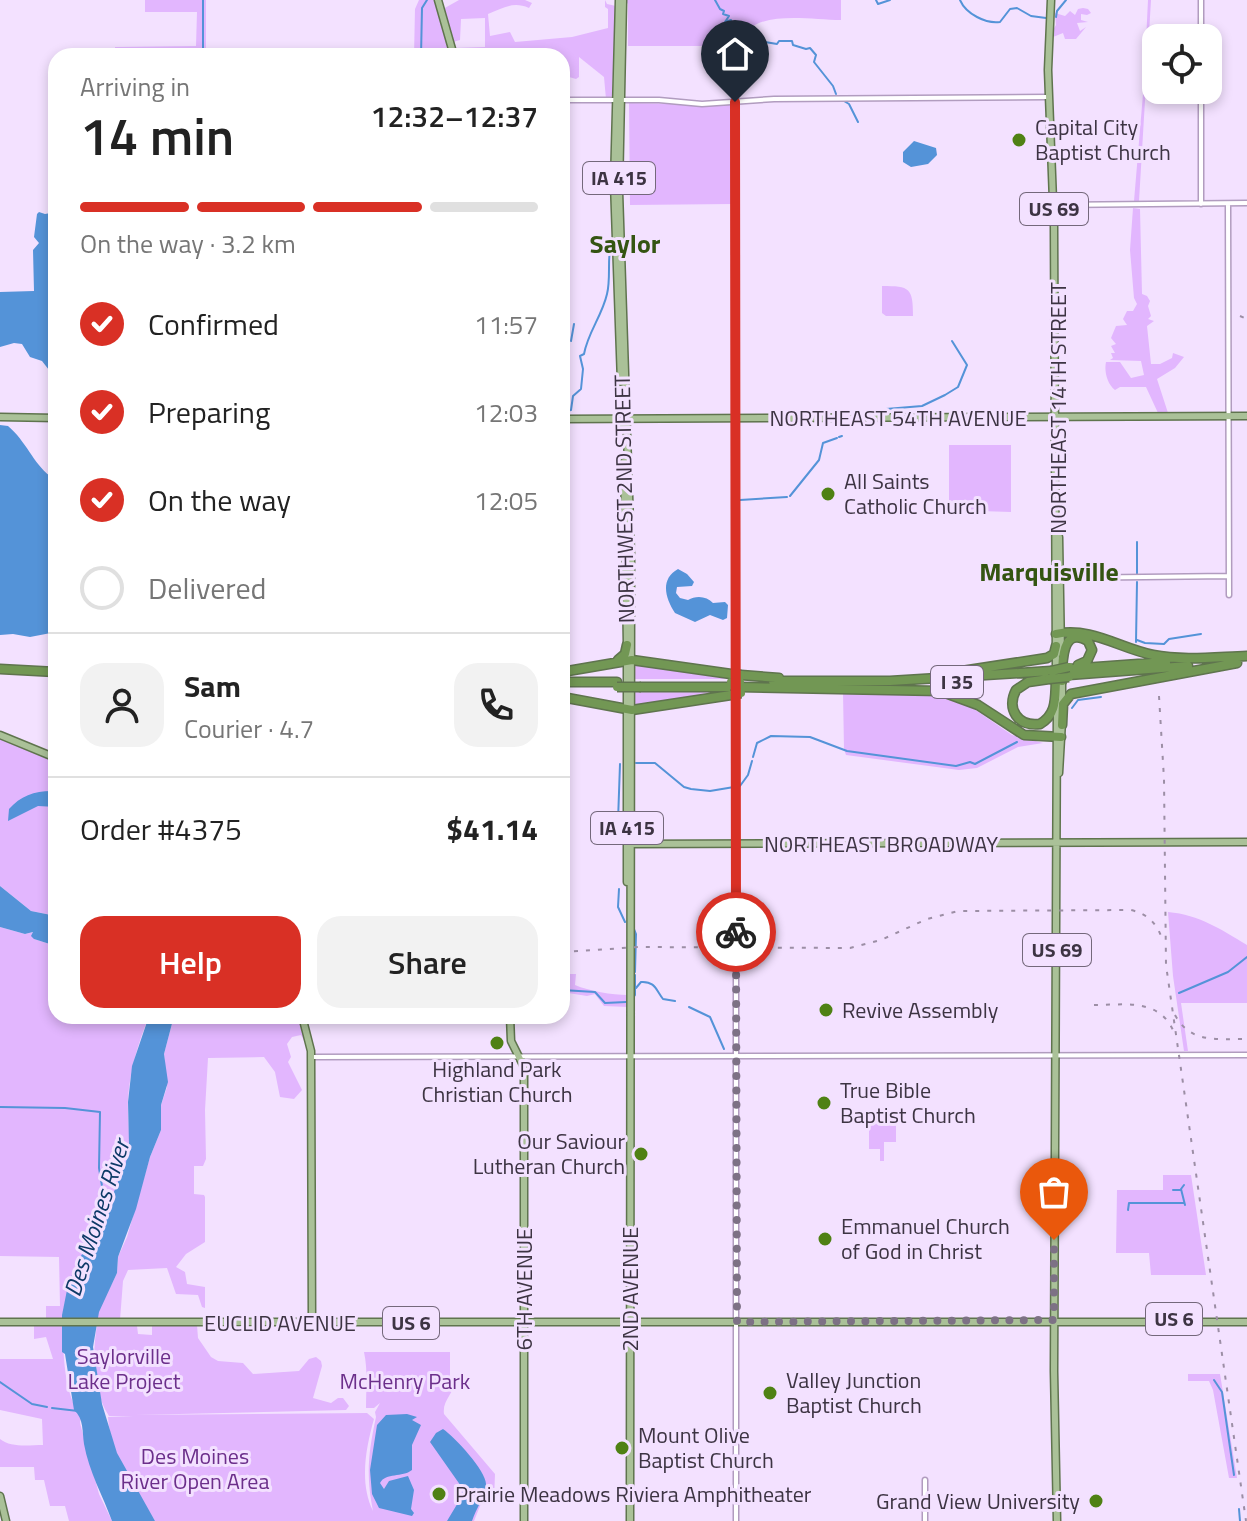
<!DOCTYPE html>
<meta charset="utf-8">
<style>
:root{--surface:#fff;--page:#f2f2f2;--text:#222;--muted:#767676;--line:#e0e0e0;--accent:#d93025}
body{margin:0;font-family:"Titillium Web",sans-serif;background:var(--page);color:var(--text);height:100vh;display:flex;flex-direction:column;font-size:30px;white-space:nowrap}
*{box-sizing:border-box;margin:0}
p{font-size:26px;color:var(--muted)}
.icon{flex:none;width:44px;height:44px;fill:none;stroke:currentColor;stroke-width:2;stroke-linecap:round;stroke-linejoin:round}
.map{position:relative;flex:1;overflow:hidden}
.sheet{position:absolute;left:48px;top:48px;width:522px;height:976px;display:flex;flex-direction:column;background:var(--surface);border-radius:24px;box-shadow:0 4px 12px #0003}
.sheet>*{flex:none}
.buttons{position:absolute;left:1142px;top:24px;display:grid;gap:16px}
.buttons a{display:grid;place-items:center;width:80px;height:80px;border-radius:16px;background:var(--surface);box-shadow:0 4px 12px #0003;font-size:40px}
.pin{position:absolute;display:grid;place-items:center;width:68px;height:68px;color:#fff;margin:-82px -34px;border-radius:50% 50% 50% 0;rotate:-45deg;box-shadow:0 0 8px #0007}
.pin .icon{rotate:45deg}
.courier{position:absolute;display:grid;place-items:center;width:80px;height:80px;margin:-40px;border:6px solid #d93025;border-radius:50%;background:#fff;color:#222;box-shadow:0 2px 10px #0007}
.overview em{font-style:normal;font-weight:600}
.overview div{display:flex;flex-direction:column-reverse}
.overview{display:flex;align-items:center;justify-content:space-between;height:136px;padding:0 32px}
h1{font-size:52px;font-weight:600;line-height:60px}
.bar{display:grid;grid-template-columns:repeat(4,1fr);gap:12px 8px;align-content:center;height:96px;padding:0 32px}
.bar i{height:10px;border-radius:6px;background:var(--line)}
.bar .active{background:var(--accent)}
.bar p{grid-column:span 4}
.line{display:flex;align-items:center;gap:20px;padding:0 32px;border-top:2px solid var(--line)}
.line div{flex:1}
.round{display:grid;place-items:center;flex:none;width:84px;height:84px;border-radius:24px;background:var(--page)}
ol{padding:0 32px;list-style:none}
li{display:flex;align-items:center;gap:24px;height:88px}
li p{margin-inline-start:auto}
li .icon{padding:8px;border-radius:50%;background:var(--accent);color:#fff;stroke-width:4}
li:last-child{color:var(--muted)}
li i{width:44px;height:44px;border:4px solid var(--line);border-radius:50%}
.button{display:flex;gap:16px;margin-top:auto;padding:16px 32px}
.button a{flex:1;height:92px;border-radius:24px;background:var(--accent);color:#fff;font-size:32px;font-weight:600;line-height:92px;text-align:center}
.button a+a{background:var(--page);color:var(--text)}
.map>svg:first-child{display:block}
</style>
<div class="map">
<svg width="1247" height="1521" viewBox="0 0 1247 1521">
<rect width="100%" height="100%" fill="#f3e1ff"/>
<path fill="#e2b6fe" d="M145,0H206V56H115V47L196,46L197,12H145Z
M419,0H437L452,56H414L415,9Z
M459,0H525L532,3L529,8C513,1 503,8 488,14L490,36L510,32L515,42L572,37L608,28V9L605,7V0L607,4L616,6L612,96L606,99L604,77L579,57V77L576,79L569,77L565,68H562V56H455L454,48L485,47V18L461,19L460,40L453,42L443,9Z
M625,0H841V20C816,20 783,14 759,23C750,26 746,36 734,39V46H628V4Z
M1148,0H1151L1139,201H1134L1144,82Z
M1083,8L1088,9L1091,13L1087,15L1081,14V20L1088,22L1077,23L1080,31L1086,27L1076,39H1065L1063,33L1053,37V30L1056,25L1055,13L1065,16L1070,11L1075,15L1078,9Z
M629,103L732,105V204L630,205Z
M1133,208L1140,209L1142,294L1147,296L1150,301L1148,306L1151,316L1148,319L1154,321L1147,326L1151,364H1160L1172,358L1173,353L1184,357L1175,368L1157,379L1168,413H1158L1146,387H1120L1115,390C1107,384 1104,371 1106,362H1120L1131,378L1144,375L1141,361L1110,360L1113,358L1111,353H1115L1111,346L1116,344L1111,338L1116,326L1127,325L1123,319L1127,311H1133L1137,304L1134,298L1130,250Z
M882,286C910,286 913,288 913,316H886L882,313Z
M949,445H1011V512L949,510Z
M633,662L734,675V679H633Z
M735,689V693L633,707V690Z
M931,691L964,702L1012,735L1043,743L1018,747L977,768L959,770L846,755L844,749L843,692Z
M0,737L56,760V916L31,911L0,886Z
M1168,912C1200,915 1220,929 1247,945V1003H1181L1188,1051H1184L1173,976Z
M0,927L25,934L34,932V939L56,946V1016H149C138,1044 130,1069 128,1099C127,1120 132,1140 126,1161C112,1217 69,1261 62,1319L46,1320V1306H60L59,1257L0,1256Z
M562,974H576L575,985C589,991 612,995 628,995V1007L604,1006L595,994L587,996L562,992Z
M174,1016H301L307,1046L301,1035L292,1037L287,1044L291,1057L288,1062L302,1090L294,1099L280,1097L275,1072L264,1057L208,1058L205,1110L206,1159L203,1166H194V1194L204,1195L205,1197V1242L186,1254L176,1267L185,1272L187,1284L205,1287V1308L202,1307L198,1295L176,1294L167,1268L128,1270L123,1281L120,1320L98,1319V1312L117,1273L118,1257L127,1237L150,1157L161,1130V1105L167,1087L164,1054Z
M869,1122H896V1142H884V1161H880V1149H869Z
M1163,1175H1191L1206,1275H1151L1149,1253H1116L1117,1190H1163Z
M62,1325C64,1353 63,1393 81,1416L80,1423L99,1494L112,1521H69L65,1506H50L44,1480H35L34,1467H0V1439C11,1448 29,1445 43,1445L42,1419L0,1410V1359H53L46,1337L34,1339V1326Z
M97,1325L137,1326L138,1334L152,1335V1325H197L198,1338L211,1357L218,1361L243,1363L253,1374L299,1371L309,1359L316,1357L321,1361L322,1366L313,1398L331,1403L338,1398H343L349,1406L346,1410L135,1415L367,1413L374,1419C366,1447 359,1483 373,1511C366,1475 368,1454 376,1417L375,1412L380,1403L374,1408H366C366,1388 368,1371 364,1352H450V1380L455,1381C454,1394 442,1400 444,1414L495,1474L494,1500L482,1501L474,1521H155C136,1490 110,1454 108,1417L133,1416H109C93,1392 92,1354 97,1325Z
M1188,1374H1220L1237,1478H1229L1213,1390L1209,1381H1188Z"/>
<path fill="#5493d8" d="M914,141L936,148L937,155L928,164L911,167L903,162V152Z
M39,212L45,214L56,212V379L42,361L30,357L22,344L14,343L0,347V292L34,291L33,250L39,243L34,237L37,214Z
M0,425L8,426C26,441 33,463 50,476L51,486L56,495V632L30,637L13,634L0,635Z
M678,569L687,574L694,582L692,586L677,587L676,593L680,598L688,600C696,595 707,596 713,603L725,602L728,605L727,618L723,620L710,615L695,622L675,613C665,598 660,579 678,569Z
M56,791V807L38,806L8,821L9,809C21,795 37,790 56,791Z
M0,886L31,911L56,916V946L34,939L31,936L33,932L25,934L0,927Z
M149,1016H174L164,1054L168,1082L161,1105V1130L150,1157L136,1209L118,1257L117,1273L99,1312L93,1347L102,1404L117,1453L155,1521H112C103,1496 89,1472 84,1444C82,1431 84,1419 74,1410L65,1354L62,1352V1315L68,1285L76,1265L107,1209L126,1162L129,1146L128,1102L132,1066Z
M407,1414L417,1417L412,1420L421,1425L412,1445V1470C402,1478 386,1472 380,1483L384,1489L389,1481L408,1476L414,1490L411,1509L414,1513L412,1516L379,1508L372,1494L370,1470L377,1425L386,1415Z
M443,1429C455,1437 486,1471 486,1484C485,1496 476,1509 472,1521H447L462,1496L463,1489L430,1442L436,1433Z"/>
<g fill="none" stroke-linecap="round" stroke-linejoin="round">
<path stroke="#5493d8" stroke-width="2" d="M715,0L720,9L724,11L723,14L729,16L725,22L731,20L730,26L736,25L738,29L734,30L739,34L743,30L745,34L755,35L765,42L777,44L779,41H792L793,45L806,49L810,48L816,55L814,62L833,86L836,94
M876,0L878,4L890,0
M960,0C966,14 986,24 1000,22L1010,9L1017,8L1031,16L1046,18
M1056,17L1057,11L1066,0
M203,56V0
M421,56L422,8L427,0
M844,101L849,104L858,122
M571,341L574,324
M565,409L569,383
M562,412L571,410L573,396L581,389L583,369L580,356L584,354C588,332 602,316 607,294C611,278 607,259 611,244
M866,414L886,409L922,406L945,395L958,387L967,365L952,341
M839,437L842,436
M790,496L819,460L823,443L837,438
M740,500L787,497
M1137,574V542
M1137,640L1145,643L1164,644L1169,639L1201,634
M1136,642L1137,582
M1072,708L1078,700L1101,697
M753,757L757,743L771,736L810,737L847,751L956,766L970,762L975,764L1017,742
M636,763H655L684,787L691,789L710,791L740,786L748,775L752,761
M618,821L620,764
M619,889L618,907L625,922
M634,929L636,934L635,972
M636,988L641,982C655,981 656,990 663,999L675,1001
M562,990L595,992L605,1003L626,1002
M1179,993L1228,972L1247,957
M633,998L635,995V975
M689,1007L710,1017L724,1049
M0,1107L65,1108L100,1112L99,1168L103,1192L92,1232L82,1247L84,1258
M1184,1185L1181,1189L1185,1205
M1173,1190H1180
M1128,1210L1129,1203H1183
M1214,1380L1222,1392L1234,1475
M0,1382L32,1404L47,1407
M52,1408L78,1411
M1239,1509L1240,1521"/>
<g stroke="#b19cbf" stroke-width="7">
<path id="minor" d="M1201,38V0
M1201,90V204
M562,100H659L702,104L774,99L1049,97
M735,102L736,675
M1228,204L1229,595
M1054,205L1247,203
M1059,578L1229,576
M736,684V1521
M312,1057L1247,1055
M925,1521V1480"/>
</g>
<g stroke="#5f744e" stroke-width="9">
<path id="major" d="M438,0L454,56
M619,0L614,183L621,382
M623,0L619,191L631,555L630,1521
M1051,0L1048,70L1054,227L1056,672
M621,394L622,426
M0,417L56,418
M562,419L1247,416
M624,462L627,646
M1059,537L1061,653
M627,657V882
M1062,677V705
M0,735L56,758
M1059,773L1062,721
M631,844L1247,842
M302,1016L311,1051L312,1323
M510,1016L511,1041L524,1067V1521
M0,1322H1247
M0,1496L6,1521
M1057,1521L1054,1371L1057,703"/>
</g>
<g stroke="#5f744e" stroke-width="11">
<path id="highway" d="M1056,634C1092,627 1119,648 1153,655C1183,661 1216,657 1247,656
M618,660L625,654L627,645
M0,669L56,672
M1069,669L1166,662
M562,672L632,660L731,674
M949,673L1047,658L1054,654L1056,646
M741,675L779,678
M1069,675L1188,666
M1049,679L1028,682L1016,690C1006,709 1018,727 1040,724C1057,714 1055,699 1056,681
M773,681H890L1051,671
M1062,681C1062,664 1061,625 1088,641L1092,650L1087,661L1078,665
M562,682H617
M641,687H731
M740,687L940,691L978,705L1024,735L1061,737
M562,697L632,710L731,695
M1062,725L1063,704L1071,694L1237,663"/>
</g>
<use href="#minor" stroke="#fff" stroke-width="4"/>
<use href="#major" stroke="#aac198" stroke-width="6"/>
<use href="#highway" stroke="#729754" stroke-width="8"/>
<path stroke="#9c8ea5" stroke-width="2" stroke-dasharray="4 8" stroke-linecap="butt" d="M1240,316L1247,319
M1159,696L1164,779L1166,965L1246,1521
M562,803L572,802
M562,952L639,947L850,948L881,940L927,919L958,911L1131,910C1148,914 1158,924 1163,942
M1094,1005C1124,1005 1158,998 1173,1030
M1175,1015C1190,1043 1216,1039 1243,1039"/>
<g stroke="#5f744e" stroke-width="11" stroke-linecap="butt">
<path id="highway-bridge" d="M1051,671L1069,667
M731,674L741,675
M1049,679L1069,677
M731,682H740
M617,687H641
M731,695L741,693"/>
</g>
<use href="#highway-bridge" stroke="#729754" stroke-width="8"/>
</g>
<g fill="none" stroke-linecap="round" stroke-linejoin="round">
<path stroke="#7d7185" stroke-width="8" stroke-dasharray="0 14.4" d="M736,932L737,1322L1054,1320V1240"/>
<path stroke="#d93025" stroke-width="10" d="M735,102L736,932"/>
</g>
<g fill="#4f8114" stroke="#f3e1ff" stroke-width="3">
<circle cx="1019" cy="140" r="8"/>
<circle cx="828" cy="494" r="8"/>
<circle cx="826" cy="1010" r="8"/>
<circle cx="497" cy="1043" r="8"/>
<circle cx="824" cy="1103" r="8"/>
<circle cx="641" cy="1154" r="8"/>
<circle cx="825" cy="1239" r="8"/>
<circle cx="770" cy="1393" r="8"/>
<circle cx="622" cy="1448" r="8"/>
<circle cx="439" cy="1494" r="8"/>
<circle cx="1096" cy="1501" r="8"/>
</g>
<g text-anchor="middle" stroke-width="6" stroke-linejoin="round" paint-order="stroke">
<g fill="#f3e1ff" stroke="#74687b" stroke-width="2">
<rect x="583" y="162" width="72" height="32" rx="6"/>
<rect x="1020" y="193" width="68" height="32" rx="6"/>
<rect x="931" y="666" width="52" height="32" rx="6"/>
<rect x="591" y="812" width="72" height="32" rx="6"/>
<rect x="1023" y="934" width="68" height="32" rx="6"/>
<rect x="1146" y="1303" width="56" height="32" rx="6"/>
<rect x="383" y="1307" width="56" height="32" rx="6"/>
</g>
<g font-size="20" font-weight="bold" fill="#3d3443">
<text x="619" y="185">IA 415</text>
<text x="1054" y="216">US 69</text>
<text x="957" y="689">I 35</text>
<text x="627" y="835">IA 415</text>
<text x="1057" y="957">US 69</text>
<text x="1174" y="1326">US 6</text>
<text x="411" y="1330">US 6</text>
</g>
<g font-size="22" fill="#3d3443" stroke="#f3e1ff" text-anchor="start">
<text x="1035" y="135">Capital City<tspan x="1035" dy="25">Baptist Church</tspan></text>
<text x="844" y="489">All Saints<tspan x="844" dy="25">Catholic Church</tspan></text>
<text x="842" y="1018">Revive Assembly</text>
<text x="497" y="1077" text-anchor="middle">Highland Park<tspan x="497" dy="25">Christian Church</tspan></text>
<text x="840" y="1098">True Bible<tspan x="840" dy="25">Baptist Church</tspan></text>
<text x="625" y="1149" text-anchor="end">Our Saviour<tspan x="625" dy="25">Lutheran Church</tspan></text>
<text x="841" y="1234">Emmanuel Church<tspan x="841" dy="25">of God in Christ</tspan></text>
<text x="786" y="1388">Valley Junction<tspan x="786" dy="25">Baptist Church</tspan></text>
<text x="638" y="1443">Mount Olive<tspan x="638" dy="25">Baptist Church</tspan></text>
<text x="455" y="1502">Prairie Meadows Riviera Amphitheater</text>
<text x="1080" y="1509" text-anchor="end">Grand View University</text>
</g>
<g font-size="22" fill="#3d3443" stroke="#f3e1ff">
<text transform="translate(1058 408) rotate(-90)" y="8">NORTHEAST 14TH STREET</text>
<text x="898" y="426">NORTHEAST 54TH AVENUE</text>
<text transform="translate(624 499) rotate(-91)" y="8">NORTHWEST 2ND STREET</text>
<text x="881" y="852">NORTHEAST BROADWAY</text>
<text transform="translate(524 1289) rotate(-90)" y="8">6TH AVENUE</text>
<text transform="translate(630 1289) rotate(-90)" y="8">2ND AVENUE</text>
<text x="280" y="1331">EUCLID AVENUE</text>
</g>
<g font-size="22" fill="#6c2f8b" stroke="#f3e1ff">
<text x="124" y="1364">Saylorville<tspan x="124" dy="25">Lake Project</tspan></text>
<text x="405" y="1389">McHenry Park</text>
<text x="195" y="1464">Des Moines<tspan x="195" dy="25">River Open Area</tspan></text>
</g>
<g font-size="24" font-style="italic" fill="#0d3a67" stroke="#f3e1ff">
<text transform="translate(97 1218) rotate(-72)" y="8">Des Moines River</text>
</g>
<g font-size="26" font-weight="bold" fill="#345412" stroke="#f3e1ff">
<text x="625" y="253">Saylor</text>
<text x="1049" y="581">Marquisville</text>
</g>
</g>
</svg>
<div class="buttons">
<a><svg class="icon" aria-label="locate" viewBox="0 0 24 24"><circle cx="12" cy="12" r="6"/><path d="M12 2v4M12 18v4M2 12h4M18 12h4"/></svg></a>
</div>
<div class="pin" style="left:1054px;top:1240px;background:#ea580c"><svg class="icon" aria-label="bag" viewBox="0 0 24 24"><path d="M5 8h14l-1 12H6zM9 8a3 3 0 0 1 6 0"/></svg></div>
<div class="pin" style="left:735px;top:102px;background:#1f2937"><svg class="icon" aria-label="home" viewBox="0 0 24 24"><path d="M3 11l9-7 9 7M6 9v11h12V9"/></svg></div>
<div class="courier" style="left:736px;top:932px"><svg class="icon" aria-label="bike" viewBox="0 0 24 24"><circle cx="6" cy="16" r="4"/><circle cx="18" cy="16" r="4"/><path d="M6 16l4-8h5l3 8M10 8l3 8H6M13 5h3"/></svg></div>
<section class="sheet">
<div class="overview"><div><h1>14 min</h1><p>Arriving in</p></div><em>12:32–12:37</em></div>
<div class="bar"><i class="active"></i><i class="active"></i><i class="active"></i><i></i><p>On the way · 3.2 km</p></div>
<ol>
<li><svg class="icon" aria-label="check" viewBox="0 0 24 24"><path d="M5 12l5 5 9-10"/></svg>Confirmed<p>11:57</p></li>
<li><svg class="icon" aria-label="check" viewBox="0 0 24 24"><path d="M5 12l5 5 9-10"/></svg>Preparing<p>12:03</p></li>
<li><svg class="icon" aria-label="check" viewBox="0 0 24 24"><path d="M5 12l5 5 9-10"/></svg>On the way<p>12:05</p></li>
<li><i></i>Delivered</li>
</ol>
<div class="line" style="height:144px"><a class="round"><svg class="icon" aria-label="person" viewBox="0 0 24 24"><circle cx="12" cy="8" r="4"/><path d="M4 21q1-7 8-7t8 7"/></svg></a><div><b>Sam</b><p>Courier · 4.7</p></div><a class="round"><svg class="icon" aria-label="phone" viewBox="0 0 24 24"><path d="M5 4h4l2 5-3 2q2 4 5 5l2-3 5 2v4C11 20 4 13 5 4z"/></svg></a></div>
<div class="line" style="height:104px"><div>Order #4375</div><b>$41.14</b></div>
<div class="button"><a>Help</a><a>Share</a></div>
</section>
</div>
